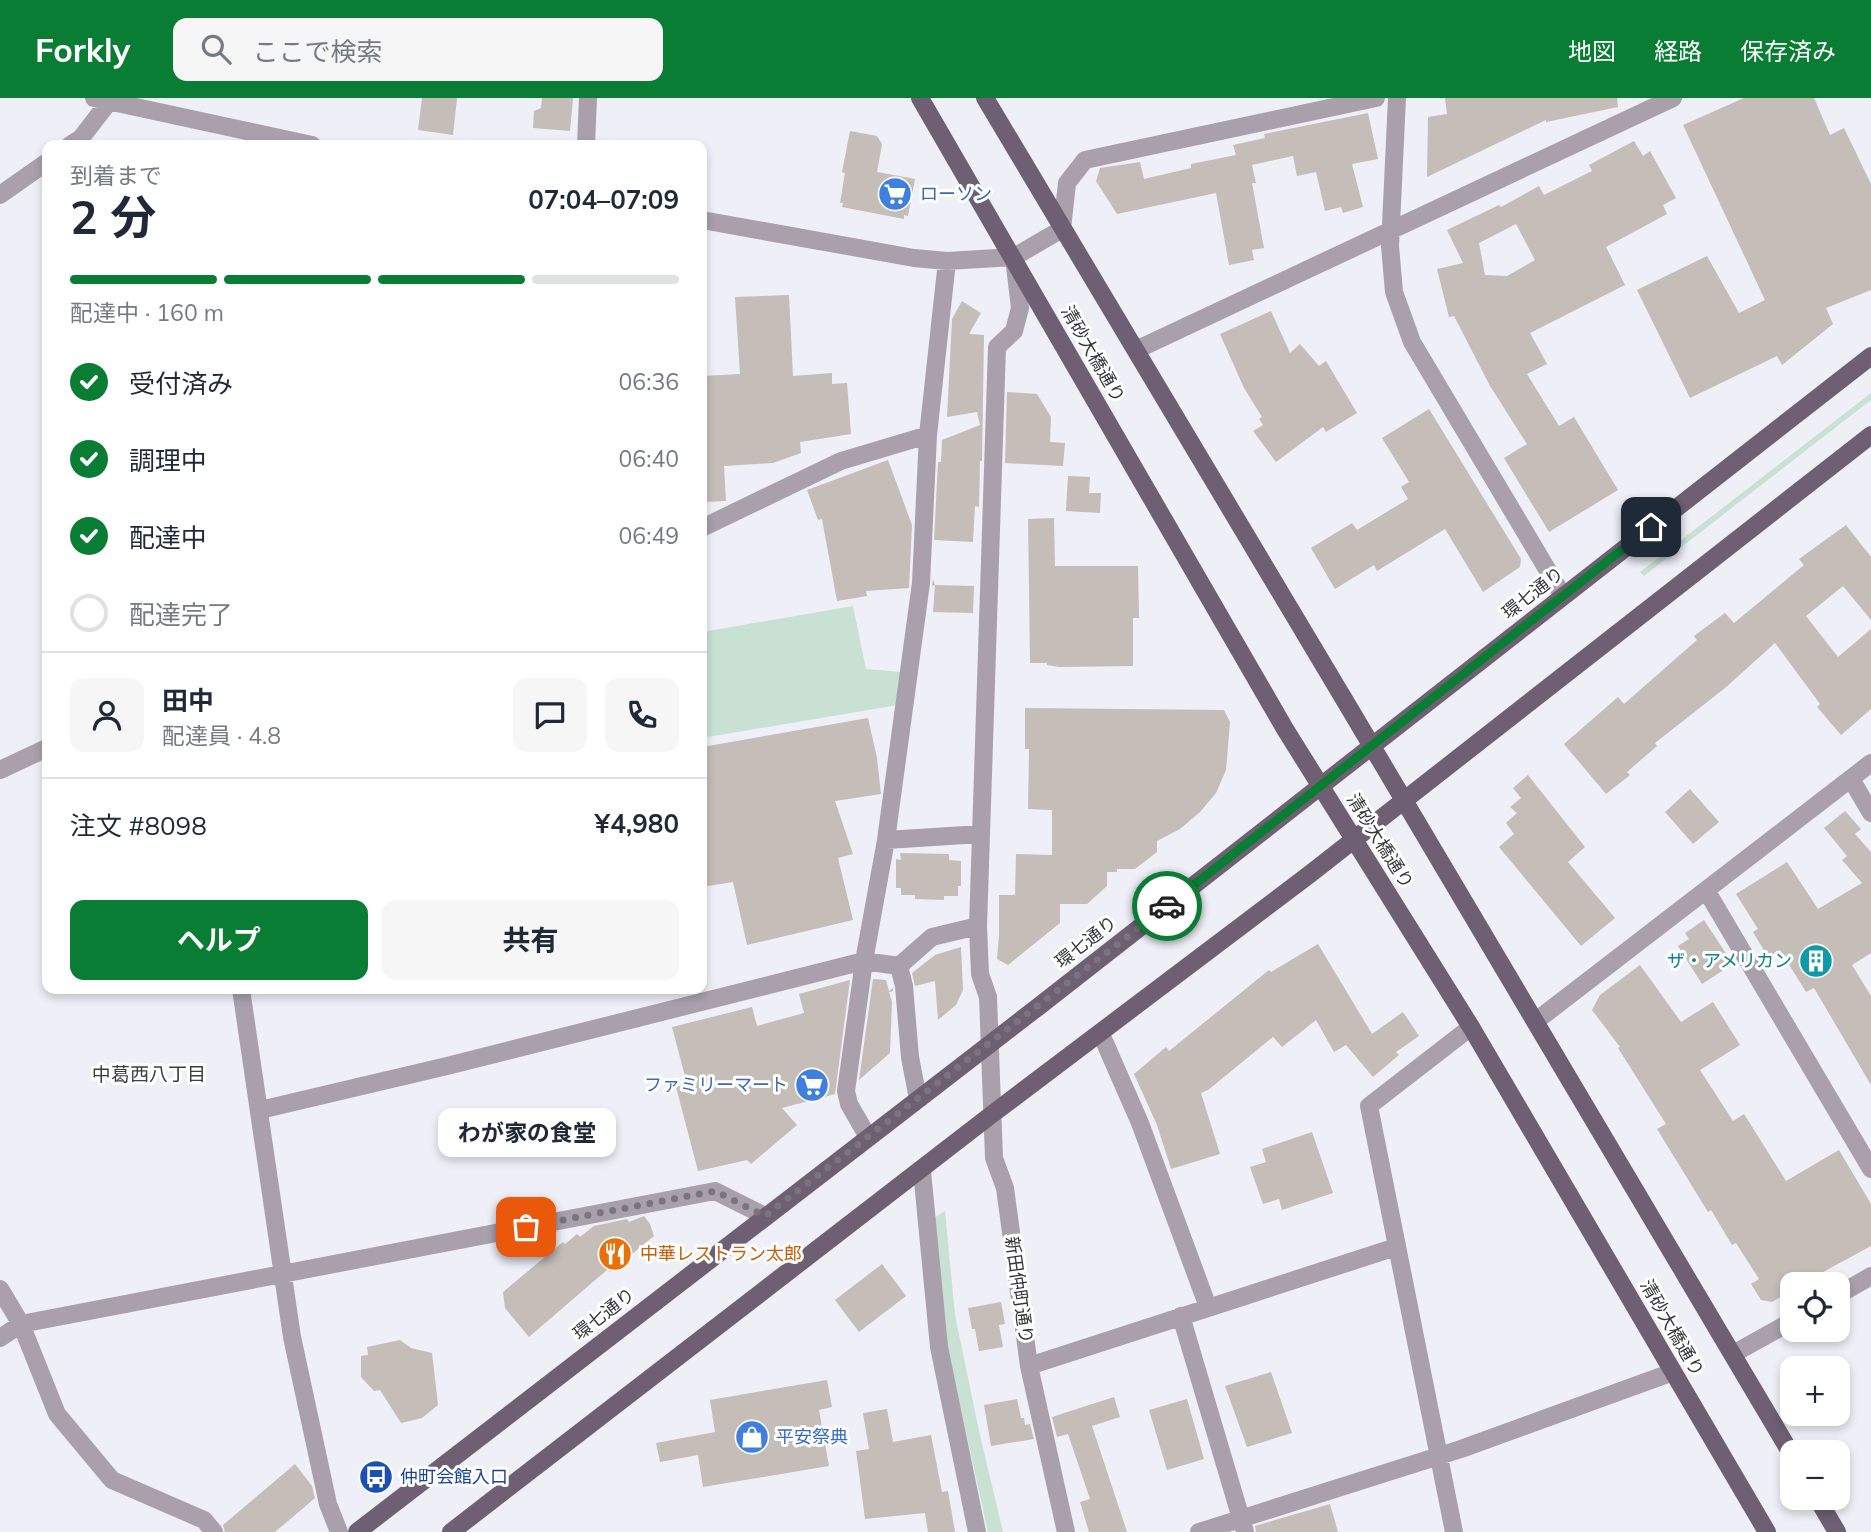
<!DOCTYPE html>
<html lang="ja">
<meta charset="utf-8">
<style>
:root{--surface:#fff;--page:#f6f6f7;--text:#1f2937;--muted:#747a83;--line:#e0e1e3;--accent:#0a7d34}
body{margin:0;font-family:Mulish,"Noto Sans JP",sans-serif;background:var(--page);color:var(--text);height:100vh;display:flex;flex-direction:column;font-size:26px;white-space:nowrap}
*{box-sizing:border-box;margin:0}
p{font-size:23px;color:var(--muted)}
.icon{flex:none;width:38px;height:38px;fill:none;stroke:currentColor;stroke-width:2;stroke-linecap:round;stroke-linejoin:round}
.map{position:relative;flex:1;overflow:hidden}
.side{position:absolute;left:42px;top:42px;width:665px;height:854px;display:flex;flex-direction:column;background:var(--surface);border-radius:14px;box-shadow:0 4px 10px #0003}
.side>*{flex:none}
.controls{position:absolute;left:1780px;top:1174px;display:grid;gap:14px}
.controls a{display:grid;place-items:center;width:70px;height:70px;border-radius:14px;background:var(--surface);box-shadow:0 4px 10px #0003;font-size:35px}
.pin{position:absolute;display:grid;place-items:center;width:60px;height:60px;color:#fff;margin:-30px;border-radius:14px;box-shadow:0 4px 10px #0006}
.courier{position:absolute;display:grid;place-items:center;width:70px;height:70px;margin:-35px;border:5px solid #0a7d34;border-radius:50%;background:#fff;color:#222;box-shadow:0 2px 9px #0007}
.bubble{position:absolute;height:49px;border-radius:14px;background:var(--surface);box-shadow:0 4px 10px #0003;font-size:23px;font-weight:700;line-height:49px;text-align:center}
.headline em{font-style:normal;font-weight:700}
.headline div{display:flex;flex-direction:column-reverse}
.headline{display:flex;align-items:center;justify-content:space-between;height:119px;padding:0 28px}
h1{font-size:46px;font-weight:700;line-height:52px}
.bar{display:grid;grid-template-columns:repeat(4,1fr);gap:10px 7px;align-content:center;height:84px;padding:0 28px}
.bar i{height:9px;border-radius:5px;background:var(--line)}
.bar .on{background:var(--accent)}
.bar p{grid-column:span 4}
.line{display:flex;align-items:center;gap:18px;padding:0 28px;border-top:2px solid var(--line)}
.line div{flex:1}
.round{display:grid;place-items:center;flex:none;width:74px;height:74px;border-radius:14px;background:var(--page)}
ol{padding:0 28px;list-style:none}
li{display:flex;align-items:center;gap:21px;height:77px}
li p{margin-inline-start:auto}
li .icon{padding:7px;border-radius:50%;background:var(--accent);color:#fff;stroke-width:4}
li:last-child{color:var(--muted)}
li i{width:38px;height:38px;border:4px solid var(--line);border-radius:50%}
.button{display:flex;gap:14px;margin-top:auto;padding:14px 28px}
.button a{flex:1;height:80px;border-radius:14px;background:var(--accent);color:#fff;font-size:28px;font-weight:700;line-height:80px;text-align:center}
.button a+a{background:var(--page);color:var(--text)}
header{display:flex;align-items:center;gap:42px;box-sizing:border-box;height:98px;padding:0 35px;background:var(--accent);color:#fff}
header strong{font-size:33px}
nav{display:flex;gap:38px;margin-inline-start:auto;font-size:24px}
.search{width:490px;height:63px;background:var(--page);display:flex;align-items:center;gap:18px;box-sizing:border-box;padding:0 24px;border-radius:14px;color:var(--muted);font-size:26px}
.map>svg:first-child{display:block}
</style>
<header>
<strong>Forkly</strong>
<div class="search"><svg class="icon" aria-label="search" viewBox="0 0 24 24"><circle cx="10" cy="10" r="6"/><path d="M15 15l6 6"/></svg>ここで検索</div>
<nav><a>地図</a><a>経路</a><a>保存済み</a></nav>
</header>
<div class="map">
<svg width="1871" height="1434" viewBox="0 0 1871 1434">
<rect width="100%" height="100%" fill="#eeeff7"/>
<path fill="#c8e1d3" d="M1871,295V302L1644,478L1640,474Z
M853,508L866,571L901,574L898,607L702,640V534Z
M945,1113L955,1217L979,1333L1003,1434H988L947,1248L931,1122Z"/>
<path fill="#c4bdb8" fill-rule="evenodd" d="M422,0H457L453,37L418,32Z
M542,0H573L570,33L533,30L534,13L541,10Z
M1445,0H1617L1618,9L1546,24V22L1427,79L1428,19L1447,16Z
M1744,0H1814L1830,37L1844,30L1871,86V192L1826,210L1833,226L1782,267L1777,258L1690,300L1637,192L1707,158L1739,215L1765,202L1683,27Z
M1368,15L1378,61L1352,66L1363,109L1343,115L1341,109L1325,113L1316,74L1297,78L1293,58L1252,67L1256,85H1252L1264,150L1252,152L1254,162L1229,167L1216,95L1117,116L1096,83L1100,70L1140,64L1144,81L1191,70V66L1236,57L1233,47L1265,40L1264,36Z
M850,33L877,38L882,46L877,74L915,81L908,118L904,117V121L842,109L843,105H840L845,75L842,74Z
M1634,43L1643,58L1650,53L1676,100L1663,107L1667,116L1606,149L1625,187L1530,235L1547,266L1527,276L1559,328L1574,319L1618,392L1549,434L1504,360L1527,346L1490,288L1454,218L1449,219L1437,171L1463,165L1447,132L1499,107L1501,109L1539,88L1544,97L1592,73L1589,67ZM1516,126L1535,162L1507,178L1485,177L1479,145Z
M789,197L793,278L832,275V286L847,285L851,336L800,344L801,355L773,365L724,368L726,403L702,404V278L740,276L735,199Z
M962,203L981,215L969,236L984,237L982,363H980L979,409L975,408L973,444L934,442L938,364H941L942,342L980,327L977,314L947,319L952,221Z
M1271,213L1290,255L1300,246L1319,268L1326,263L1357,315L1326,334L1323,329L1276,364L1253,333L1263,327L1259,321L1262,319L1244,290L1220,236Z
M1007,294L1037,296L1051,319L1050,344L1065,345L1063,368L1005,365Z
M1429,311L1521,461L1520,469L1483,494L1445,431L1377,473L1374,467L1335,491L1311,450L1352,425L1357,432L1408,401L1401,389L1409,384L1382,340Z
M888,362L912,427L909,490L866,493L867,498L837,503L822,421L818,422L807,392Z
M1068,378L1090,379L1089,395H1101L1100,415L1066,413Z
M1054,420L1055,468H1138L1139,520H1133V568L1059,569L1047,567V565H1030L1028,421Z
M1846,427L1871,459V522L1843,488L1806,518L1838,559L1871,531V611L1841,637L1817,609L1820,606L1775,545L1725,590L1655,645L1657,648L1627,674L1630,677L1606,696L1564,646L1618,599L1624,606L1697,542L1694,538L1725,515L1734,525L1804,467L1799,461Z
M933,481L935,487L974,488L973,515L933,514L935,487L932,488Z
M1025,610L1224,612L1230,624L1226,672L1216,695L1200,714L1180,731L1157,743V754L1135,771H1117V774H1107V788L1087,806H1060V825L1008,867L997,861L999,837V797H1015L1016,756L1052,757V712L1028,711L1029,651H1025Z
M868,620L877,660L881,696L835,703L853,756L838,760L853,822L747,847L733,784L702,789V649Z
M1528,677L1585,749L1568,764L1615,820L1581,848L1499,749L1514,736L1506,725L1517,715L1510,709L1521,700L1513,690Z
M1690,691L1719,724L1693,746L1665,714Z
M1845,713L1861,731L1855,736L1871,754V855L1852,867L1871,898V987L1814,890L1806,894L1780,852L1768,859L1753,834L1758,831L1736,796L1787,764L1818,811L1862,785L1842,762L1847,758L1824,730Z
M900,755L949,756V762L961,763V788H958V798H944V802L915,801V797H901V790H896V761L901,762Z
M1704,822L1733,866L1702,886L1678,848L1689,841L1685,835Z
M1318,846L1372,936L1403,914L1419,938L1396,954L1399,957L1373,979L1346,947L1334,954L1316,922L1282,949L1273,939L1208,992L1201,995L1220,1056L1171,1071L1157,1027L1134,976L1166,949L1169,953L1269,872L1271,874Z
M961,849L963,892L956,907L938,922L935,883L915,888L912,875L935,857Z
M1640,867L1681,924L1713,904L1740,947L1700,972L1733,1023L1744,1016L1786,1083L1839,1052L1871,1106V1148L1801,1186H1792V1192L1772,1204L1761,1202L1751,1186L1759,1181L1736,1145L1732,1147L1711,1112L1708,1114L1657,1031L1666,1026L1618,950L1620,949L1592,912L1600,897Z
M873,881L886,882L889,893L893,890V893L889,894L892,904L890,955L859,982Z
M850,882L835,996L782,1010L797,1027L751,1066L747,1062L698,1073L676,989L687,986L672,929L752,909L757,928L804,915L799,896Z
M1312,1034L1333,1095L1282,1112L1279,1101L1263,1106L1250,1069L1266,1064L1262,1051Z
M644,1118L650,1126L654,1138L610,1174L608,1171L529,1239L505,1210L503,1194L563,1144L565,1146L577,1136L580,1139L594,1128L627,1121L629,1124Z
M882,1166L906,1198L859,1234L835,1202Z
M1001,1204L1005,1226L999,1227L1003,1249L979,1253L975,1231H972L968,1210Z
M400,1242L411,1250L432,1255L438,1307L422,1320L401,1325L380,1292L374,1293L361,1279V1258L368,1257L367,1249Z
M1271,1274L1292,1335L1247,1349L1225,1288Z
M827,1282L832,1309L819,1312L829,1368L703,1389L698,1357L660,1364L656,1345L715,1334L710,1302Z
M1114,1299L1120,1319L1092,1328L1127,1434H1089L1080,1404L1090,1401L1068,1336L1057,1339L1052,1319Z
M1017,1301L1021,1320H1024L1025,1327L1030,1326L1034,1341L991,1348L984,1307Z
M1187,1301L1204,1361L1167,1372L1149,1312Z
M887,1311L893,1344L931,1337L942,1394L948,1393L955,1434H928L925,1415L865,1421L856,1353L869,1351L863,1315Z
M295,1366L312,1388L315,1400L275,1434H225L223,1427Z
M1330,1406L1338,1434H1256L1255,1428Z"/>
<g fill="none" stroke-linecap="round" stroke-linejoin="round">
<path stroke="#a9a0ac" stroke-width="18" d="M94,0L312,47
M1397,0L1390,148L1394,194L1412,244L1563,498
M70,47L81,40L108,5
M586,47L588,0
M0,97L47,64
M702,122L914,160L947,163L1014,159L1062,131L1067,85L1085,62L1376,0
M1014,160L1020,210L1014,233L997,249L978,828L980,876L988,899L994,1060L1005,1090L1029,1268L1066,1434
M1136,252L1673,0
M702,430L841,363L928,337
M0,672L47,650
M1851,681L1871,715
M886,742L981,736
M1706,792L1871,1071
M899,868L904,888L910,959L918,1001
M241,891L292,1239L328,1406L339,1434
M1536,923L1871,665
M1101,936L1140,1025L1208,1209
M260,1012L447,968L864,863L899,868L932,839L978,828
M868,1039L849,1006L846,993L864,863L886,742L921,485L928,337L947,163
M922,1073L939,1249L977,1434
M0,1191L21,1226L57,1316L112,1382L204,1422L214,1434
M1838,1197L1871,1178
M1181,1218L1245,1434
M0,1240L21,1226L715,1093L765,1118
M1733,1256L1792,1223
M1029,1268L1396,1149
M1199,1434L1461,1351L1673,1274
M1454,1434L1369,1008L1471,929"/>
<path stroke="#6e5f73" stroke-width="18" d="M920,0L1285,631L1471,929L1767,1434
M985,0C1255,452 1525,903 1792,1357
M1817,1400L1837,1434
M357,1434L1038,909L1871,258
M451,1434L991,1017L1310,776L1871,337"/>
</g>
<g fill="none" stroke-linecap="round" stroke-linejoin="round">
<path stroke="#76777c" stroke-width="7" stroke-dasharray="0 12.6" d="M526,1129L715,1093L765,1118L1167,808"/>
<path stroke="#0a7d34" stroke-width="9" d="M1167,808L1651,429"/>
</g>
<defs>
<g id="supermarket-disc" transform="scale(1.75)"><circle r="9.5" fill="#3f7fe0" stroke="#fff"/><path d="M-6-5.5h2.5l.6 2H6L4.5 2H-2.5L-4.4-4H-6ZM-1.5 3.2a1.3 1.3 0 1 0 .1 0ZM3 3.2a1.3 1.3 0 1 0 .1 0Z" fill="#fff"/></g>
<g id="building-disc" transform="scale(1.75)"><circle r="9.5" fill="#0f9aa8" stroke="#fff"/><path d="M-4-6H4V6H1V3H-1V6H-4ZM-2.5-4.3h1.7v1.8h-1.7ZM.8-4.3h1.7v1.8H.8ZM-2.5-1h1.7V.8h-1.7ZM.8-1h1.7V.8H.8Z" fill="#fff"/></g>
<g id="restaurant-disc" transform="scale(1.75)"><circle r="9.5" fill="#e8710a" stroke="#fff"/><path d="M-5-6h1v4h1v-4h1v4h1v-4h1v5L-1.5 .5V6h-2V.5L-5-1ZM5-6V6H3V1.5H1.5Q1.5-4 5-6Z" fill="#fff"/></g>
<g id="shop-disc" transform="scale(1.75)"><circle r="9.5" fill="#3f7fe0" stroke="#fff"/><path d="M-5-2.5h2.3a2.7 3.5 0 0 1 5.4 0H5L5.5 6h-11ZM-1.5-2.5h3a1.5 2.3 0 0 0-3 0Z" fill="#fff"/></g>
<g id="bus-disc" transform="scale(1.75)"><circle r="9.5" fill="#1a4fb4" stroke="#fff"/><path d="M-5-6H5V4H4V6H2V4H-2V6H-4V4H-5ZM-3.5-4V0h7V-4ZM-3.5 1.2v1.5H-2V1.2ZM2 1.2v1.5H3.5V1.2Z" fill="#fff"/></g>
</defs>
<g fill-rule="evenodd">
<use href="#supermarket-disc" x="895" y="96"/>
<use href="#building-disc" x="1816" y="863"/>
<use href="#supermarket-disc" x="812" y="987"/>
<use href="#restaurant-disc" x="615" y="1156"/>
<use href="#shop-disc" x="752" y="1339"/>
<use href="#bus-disc" x="376" y="1379"/>
</g>
<g text-anchor="middle" stroke-width="6" stroke-linejoin="round" paint-order="stroke">
<g font-size="18" fill="#366cbe" stroke="#fff" text-anchor="start">
<text x="920" y="102">ローソン</text>
<text x="788" y="993" text-anchor="end">ファミリーマート</text>
<text x="776" y="1345">平安祭典</text>
</g>
<g font-size="18" fill="#353639" stroke="#fff">
<text transform="translate(1093 256) rotate(60)" y="6">清砂大橋通り</text>
<text transform="translate(1533 495) rotate(-38)" y="6">環七通り</text>
<text transform="translate(1380 743) rotate(58)" y="6">清砂大橋通り</text>
<text transform="translate(1086 844) rotate(-38)" y="6">環七通り</text>
<text transform="translate(1019 1192) rotate(82)" y="6">新田仲町通り</text>
<text transform="translate(604 1216) rotate(-38)" y="6">環七通り</text>
<text transform="translate(1672 1230) rotate(60)" y="6">清砂大橋通り</text>
</g>
<g font-size="18" fill="#0d838f" stroke="#fff" text-anchor="end">
<text x="1792" y="869">ザ・アメリカン</text>
</g>
<g font-size="18" fill="#c56008" stroke="#fff" text-anchor="start">
<text x="640" y="1162">中華レストラン太郎</text>
</g>
<g font-size="18" fill="#164399" stroke="#fff" text-anchor="start">
<text x="400" y="1385">仲町会館入口</text>
</g>
<g font-size="19" fill="#3c3d43" stroke="#fff">
<text x="149" y="983">中葛西八丁目</text>
</g>
</g>
</svg>
<div class="controls">
<a><svg class="icon" aria-label="locate" viewBox="0 0 24 24"><circle cx="12" cy="12" r="6"/><path d="M12 2v4M12 18v4M2 12h4M18 12h4"/></svg></a>
<a>+</a>
<a>−</a>
</div>
<div class="pin" style="left:526px;top:1129px;background:#ea580c"><svg class="icon" aria-label="bag" viewBox="0 0 24 24"><path d="M5 8h14l-1 12H6zM9 8a3 3 0 0 1 6 0"/></svg></div>
<div class="pin" style="left:1651px;top:429px;background:#1f2937"><svg class="icon" aria-label="home" viewBox="0 0 24 24"><path d="M3 11l9-7 9 7M6 9v11h12V9"/></svg></div>
<div class="courier" style="left:1167px;top:808px"><svg class="icon" aria-label="car" viewBox="0 0 24 24"><path d="M5 17H2v-5l4-1 3-4h7l3 4 3 1v5h-3M9 17h6M6 11h13"/><circle cx="7" cy="17" r="2"/><circle cx="17" cy="17" r="2"/></svg></div>
<div class="bubble" style="left:438px;top:1010px;width:178px">わが家の食堂</div>
<section class="side">
<div class="headline"><div><h1>2 分</h1><p>到着まで</p></div><em>07:04–07:09</em></div>
<div class="bar"><i class="on"></i><i class="on"></i><i class="on"></i><i></i><p>配達中 · 160 m</p></div>
<ol>
<li><svg class="icon" aria-label="check" viewBox="0 0 24 24"><path d="M5 12l5 5 9-10"/></svg>受付済み<p>06:36</p></li>
<li><svg class="icon" aria-label="check" viewBox="0 0 24 24"><path d="M5 12l5 5 9-10"/></svg>調理中<p>06:40</p></li>
<li><svg class="icon" aria-label="check" viewBox="0 0 24 24"><path d="M5 12l5 5 9-10"/></svg>配達中<p>06:49</p></li>
<li><i></i>配達完了</li>
</ol>
<div class="line" style="height:126px"><a class="round"><svg class="icon" aria-label="person" viewBox="0 0 24 24"><circle cx="12" cy="8" r="4"/><path d="M4 21q1-7 8-7t8 7"/></svg></a><div><b>田中</b><p>配達員 · 4.8</p></div><a class="round"><svg class="icon" aria-label="chat" viewBox="0 0 24 24"><path d="M4 5h16v11H9l-5 4z"/></svg></a><a class="round"><svg class="icon" aria-label="phone" viewBox="0 0 24 24"><path d="M5 4h4l2 5-3 2q2 4 5 5l2-3 5 2v4C11 20 4 13 5 4z"/></svg></a></div>
<div class="line" style="height:91px"><div>注文 #8098</div><b>¥4,980</b></div>
<div class="button"><a>ヘルプ</a><a>共有</a></div>
</section>
</div>
